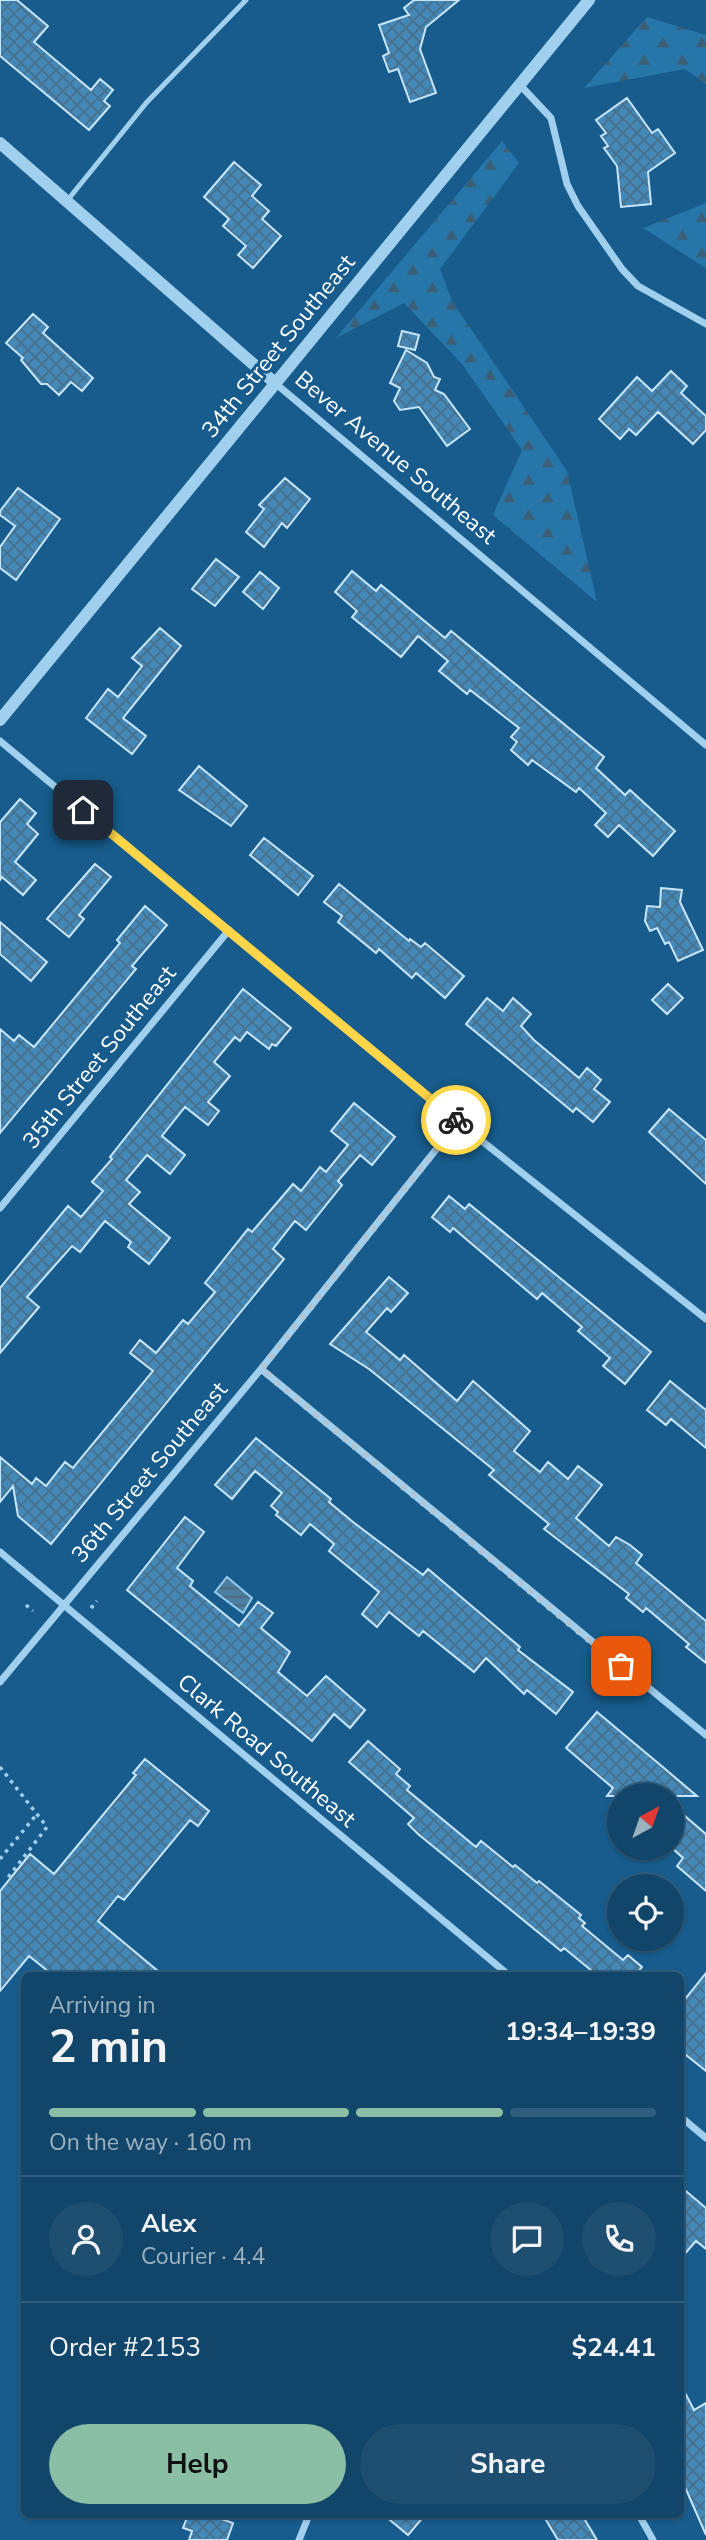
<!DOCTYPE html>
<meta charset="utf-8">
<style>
:root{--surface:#114569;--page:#1e4f71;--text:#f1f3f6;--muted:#9cb1c0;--line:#305d7d;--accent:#8abfa5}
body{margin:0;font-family:"Nunito Sans",sans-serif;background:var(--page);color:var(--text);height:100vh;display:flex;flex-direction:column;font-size:26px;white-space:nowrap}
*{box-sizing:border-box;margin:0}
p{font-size:23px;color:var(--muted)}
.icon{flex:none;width:38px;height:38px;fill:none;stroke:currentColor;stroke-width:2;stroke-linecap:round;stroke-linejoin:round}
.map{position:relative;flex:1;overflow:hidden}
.details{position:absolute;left:21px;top:1972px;width:663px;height:546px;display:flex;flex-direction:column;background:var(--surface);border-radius:10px;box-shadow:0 2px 5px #0004,0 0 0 2px var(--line)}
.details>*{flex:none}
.needle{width:46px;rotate:40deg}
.fabs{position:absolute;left:607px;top:1783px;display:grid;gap:14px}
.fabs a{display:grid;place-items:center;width:77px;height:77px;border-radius:50%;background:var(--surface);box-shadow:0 2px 5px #0004,0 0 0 2px var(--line);font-size:35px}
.pin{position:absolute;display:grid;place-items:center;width:60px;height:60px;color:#fff;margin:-30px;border-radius:14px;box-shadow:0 4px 10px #0006}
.courier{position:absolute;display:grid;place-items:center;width:70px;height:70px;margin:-35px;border:5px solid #ffd54a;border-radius:50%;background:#fff;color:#222;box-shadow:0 2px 9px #0007}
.headline em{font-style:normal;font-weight:700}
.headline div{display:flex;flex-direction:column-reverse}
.headline{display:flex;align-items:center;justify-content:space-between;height:119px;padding:0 28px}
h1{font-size:46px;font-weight:700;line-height:52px}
.bar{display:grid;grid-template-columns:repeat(4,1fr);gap:10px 7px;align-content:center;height:84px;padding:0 28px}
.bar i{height:9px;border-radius:5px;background:var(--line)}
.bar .selected{background:var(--accent)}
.bar p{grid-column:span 4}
.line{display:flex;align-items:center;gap:18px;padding:0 28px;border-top:2px solid var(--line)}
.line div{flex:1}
.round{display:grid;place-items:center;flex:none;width:74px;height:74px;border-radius:37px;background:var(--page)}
.action{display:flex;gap:14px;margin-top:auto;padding:14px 28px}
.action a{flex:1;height:80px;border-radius:42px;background:var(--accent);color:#111;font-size:28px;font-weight:700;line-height:80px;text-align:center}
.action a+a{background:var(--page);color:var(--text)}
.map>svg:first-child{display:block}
</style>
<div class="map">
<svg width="706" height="2540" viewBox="0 0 706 2540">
<defs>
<pattern id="forest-firs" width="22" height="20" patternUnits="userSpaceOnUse" patternTransform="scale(1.75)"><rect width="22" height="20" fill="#2676a9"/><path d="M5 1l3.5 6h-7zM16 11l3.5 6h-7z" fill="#3b5f76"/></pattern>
<pattern id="water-rules" width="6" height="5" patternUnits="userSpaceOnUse" patternTransform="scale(1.75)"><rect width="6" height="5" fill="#4d7fa1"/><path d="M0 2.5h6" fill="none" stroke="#4d687b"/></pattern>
<pattern id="building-cross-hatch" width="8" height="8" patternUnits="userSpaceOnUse" patternTransform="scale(1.75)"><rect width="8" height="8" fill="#4488b7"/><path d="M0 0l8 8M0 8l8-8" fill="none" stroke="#47708c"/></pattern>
</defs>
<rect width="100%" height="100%" fill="#175c8c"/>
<path fill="url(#forest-firs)" d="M647,17L706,35V84L685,69L584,88Z
M502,141L519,163L440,269L452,301L567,471L597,602L493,515L522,450L462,364L404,303L336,338Z
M706,203V268L643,228Z"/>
<path fill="url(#water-rules)" stroke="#93cef2" stroke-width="2" d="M227,1577L252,1598L243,1613L215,1592Z"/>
<path fill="url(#building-cross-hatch)" stroke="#c7e6fb" stroke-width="2" d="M0,0H17L48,26L34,42L91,90L100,79L113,90L104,101L110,106L89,130L0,56Z
M414,0H459L426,27L420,49L436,93L410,102L398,69L389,72L383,56L389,53L379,25L409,15L404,8Z
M627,98L652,133L658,129L675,153L648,172L651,204L621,207L617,166L604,148L608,146L601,136L606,133L596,120Z
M234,162L261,185L252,196L269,211L262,219L281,236L253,268L238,255L246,246L223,226L229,219L204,197Z
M33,314L48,327L43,333L93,378L82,391L71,382L59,395L47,384H41L21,360L23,358L6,343Z
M402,331L419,335L415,350L398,346Z
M406,350L427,363L434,377L440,379L435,390L444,394L470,429L447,446L419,407L400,410L394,401L400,388L390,383Z
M671,371L687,386L681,393L706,416V430L693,444L658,412L636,435L629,429L620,439L599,419L637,377L652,391Z
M285,478L310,499L287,528L282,523L264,547L246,532L264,509L259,505Z
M18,488L60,519L16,580L0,568V547L15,526L0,515V511Z
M216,559L239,577L215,606L192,589Z
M352,571L376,591L381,585L445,638L451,631L604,757L596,768L625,795L630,790L675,831L653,856L619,825L608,837L595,825L606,813L579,788L576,792L532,760L528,765L511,750L517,742L511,737L519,728L470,690L467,694L439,671L448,661L418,636L401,657L352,617L357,611L335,592Z
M260,572L279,588L263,609L243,592Z
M160,628L181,646L123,718L146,736L132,754L86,718L108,689L118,697L142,666L132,658Z
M199,766L247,806L231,826L179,790Z
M20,799L36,813L27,824L38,834L15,862L36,880L23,895L2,877L0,880V822Z
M264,838L313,876L298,895L250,855Z
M95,864L111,877L79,915L84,919L69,937L47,919Z
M339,884L409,941L410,939L421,947L425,943L464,976L445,998L416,973L412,978L379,949L376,953L338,922L342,916L324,902Z
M661,888L682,890L680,902L703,950L678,961L669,942L665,944L657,928L650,931L645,921L647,906L660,907Z
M145,906L167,925L132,966L136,969L0,1133V1029L14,1041L19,1035L34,1047L120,943L117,940Z
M0,922L47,962L31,981L0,954Z
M668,984L683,998L667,1014L652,1000Z
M243,989L291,1028L276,1046L272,1044L269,1049L247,1032L240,1041L235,1037L214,1062L230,1076L208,1102L219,1111L208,1125L185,1107L162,1136L185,1155L170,1174L147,1155L126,1180L140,1192L129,1204L170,1238L149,1264L128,1247L131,1242L105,1221L80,1252L72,1246L27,1297L39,1307L0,1353V1288L68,1206L81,1217L103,1191L92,1182L112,1159L110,1157Z
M487,998L503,1011L513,998L531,1014L521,1026L534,1040L579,1078L587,1068L601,1080L594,1089L610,1102L593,1122L576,1108L573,1112L466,1024Z
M354,1103L395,1137L372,1165L360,1155L338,1181L342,1185L306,1230L295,1221L273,1249L284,1259L51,1544L18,1516L13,1486L0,1502V1457L32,1484L36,1478L46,1486L65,1462L73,1468L153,1371L130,1353L140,1340L156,1353L183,1320L188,1324L215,1292L205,1283L248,1229L252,1232L293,1184L301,1191L320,1167L326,1172L348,1145L331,1131Z
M669,1109L706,1140V1184L649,1132Z
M449,1196L465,1209L469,1204L651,1352L625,1384L603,1366L610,1358L578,1331L582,1327L542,1293L537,1299L453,1228L450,1232L432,1217Z
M389,1277L408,1293L391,1312L387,1308L366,1332L400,1360L404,1355L457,1401L473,1381L530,1431L514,1451L540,1472L548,1462L568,1479L578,1466L602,1485L576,1518L609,1546L616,1537L630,1545L642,1555L636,1563L706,1621V1663L686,1647L689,1644L646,1608L643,1612L626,1598L629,1594L544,1529L549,1524L489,1475L494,1470L369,1369L330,1344Z
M670,1381L706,1410V1448L671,1419L666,1425L647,1410Z
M256,1438L331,1499L329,1502L353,1522L423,1575L428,1569L520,1647L518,1650L573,1692L556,1714L527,1690L524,1694L486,1658L474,1672L423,1631L419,1636L389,1612L377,1627L362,1614L379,1592L329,1551L334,1544L310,1524L301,1535L276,1515L278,1512L271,1506L282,1493L255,1471L232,1499L215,1485Z
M185,1517L204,1532L177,1568L193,1581L190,1586L239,1626L258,1602L273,1613L261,1628L290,1652L278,1672L307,1696L326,1676L365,1710L350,1728L334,1714L312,1741L127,1590Z
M597,1712L658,1763L697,1796H652L643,1788L636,1796H607L613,1788L566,1748Z
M368,1741L400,1769L396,1774L410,1786L407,1790L476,1847L481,1841L513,1867L515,1865L537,1883L539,1881L581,1915L579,1918L585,1923L582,1926L623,1960L628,1955L642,1967L638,1972L642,1976H598L564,1948L561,1951L418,1834L408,1824L414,1818L349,1762Z
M145,1759L209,1811L198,1826L190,1820L124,1900L118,1896L98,1921L164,1976H54L29,1956L0,1991V1891L30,1854L54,1874L136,1775L133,1773Z
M672,1805L706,1834V1891L677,1866L683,1858L672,1848Z
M706,1973V2071L681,2051V2004Z
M681,2187L706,2208V2249L696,2241L681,2258Z
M681,2385L694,2410L706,2403V2535L681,2478Z
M188,2515H210L233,2523L227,2540H189L192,2531L183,2528Z
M384,2515H425L408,2535Z
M543,2515H582L597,2540H558Z"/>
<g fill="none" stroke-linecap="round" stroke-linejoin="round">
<path stroke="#a1d0ef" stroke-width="3.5" stroke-dasharray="3.5 5" stroke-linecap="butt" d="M26,1605L33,1611
M91,1608L97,1601
M0,1767L47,1827L6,1880
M0,1859L37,1814"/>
<path stroke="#a1d0ef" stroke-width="5" d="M66,202L147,102L246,0"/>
<path stroke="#a1d0ef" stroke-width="7" d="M520,85L551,118L567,184L578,206L622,269L638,286L706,324
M275,383L706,745
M0,741L458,1122L706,1319
M0,1208L229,930
M261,1369L706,1735
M0,1552L510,1976
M0,1682L261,1369L458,1122
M681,2117L706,2138
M639,2515L653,2540
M299,2540L309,2515"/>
<path stroke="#a1d0ef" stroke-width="12" d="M0,143L275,383
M0,720L589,0"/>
</g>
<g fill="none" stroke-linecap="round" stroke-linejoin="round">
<path stroke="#aec6d7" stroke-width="7" stroke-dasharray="0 12.6" d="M456,1120L458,1122L261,1369L621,1666"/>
<path stroke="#ffd54a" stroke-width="9" d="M83,810L456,1120"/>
</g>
<g text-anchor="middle" stroke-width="6" stroke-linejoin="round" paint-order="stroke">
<g font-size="23" fill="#fff" stroke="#175c8c">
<text transform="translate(278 346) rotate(-51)" y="8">34th Street Southeast</text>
<text transform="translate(396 457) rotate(40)" y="8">Bever Avenue Southeast</text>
<text transform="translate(99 1057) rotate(-51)" y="8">35th Street Southeast</text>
<text transform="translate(149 1472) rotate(-50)" y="8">36th Street Southeast</text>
<text transform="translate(267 1750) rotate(40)" y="8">Clark Road Southeast</text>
</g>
</g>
</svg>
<div class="fabs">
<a><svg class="needle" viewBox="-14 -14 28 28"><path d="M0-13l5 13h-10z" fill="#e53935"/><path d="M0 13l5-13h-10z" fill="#9cb1c0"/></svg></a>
<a><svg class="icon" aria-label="locate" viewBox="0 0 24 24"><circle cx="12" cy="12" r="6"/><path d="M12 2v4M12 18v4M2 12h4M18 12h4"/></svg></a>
</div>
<div class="pin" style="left:621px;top:1666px;background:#ea580c"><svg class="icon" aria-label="bag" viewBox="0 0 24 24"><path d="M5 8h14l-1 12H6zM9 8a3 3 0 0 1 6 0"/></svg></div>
<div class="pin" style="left:83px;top:810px;background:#1f2937"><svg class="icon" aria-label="home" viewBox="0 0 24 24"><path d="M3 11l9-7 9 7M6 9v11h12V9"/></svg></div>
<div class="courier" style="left:456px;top:1120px"><svg class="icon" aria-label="bike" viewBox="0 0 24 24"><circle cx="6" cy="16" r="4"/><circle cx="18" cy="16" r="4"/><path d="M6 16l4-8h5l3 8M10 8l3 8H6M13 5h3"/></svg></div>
<section class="details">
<div class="headline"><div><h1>2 min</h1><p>Arriving in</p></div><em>19:34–19:39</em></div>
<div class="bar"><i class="selected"></i><i class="selected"></i><i class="selected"></i><i></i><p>On the way · 160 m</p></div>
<div class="line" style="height:126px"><a class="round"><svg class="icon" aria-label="person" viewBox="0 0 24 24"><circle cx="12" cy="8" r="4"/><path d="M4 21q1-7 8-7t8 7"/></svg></a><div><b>Alex</b><p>Courier · 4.4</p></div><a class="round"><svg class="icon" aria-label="chat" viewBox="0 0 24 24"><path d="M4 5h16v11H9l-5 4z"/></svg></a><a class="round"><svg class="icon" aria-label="phone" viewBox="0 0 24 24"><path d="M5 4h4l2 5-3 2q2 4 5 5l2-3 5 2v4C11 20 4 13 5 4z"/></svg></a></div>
<div class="line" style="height:91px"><div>Order #2153</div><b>$24.41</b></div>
<div class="action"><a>Help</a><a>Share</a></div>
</section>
</div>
